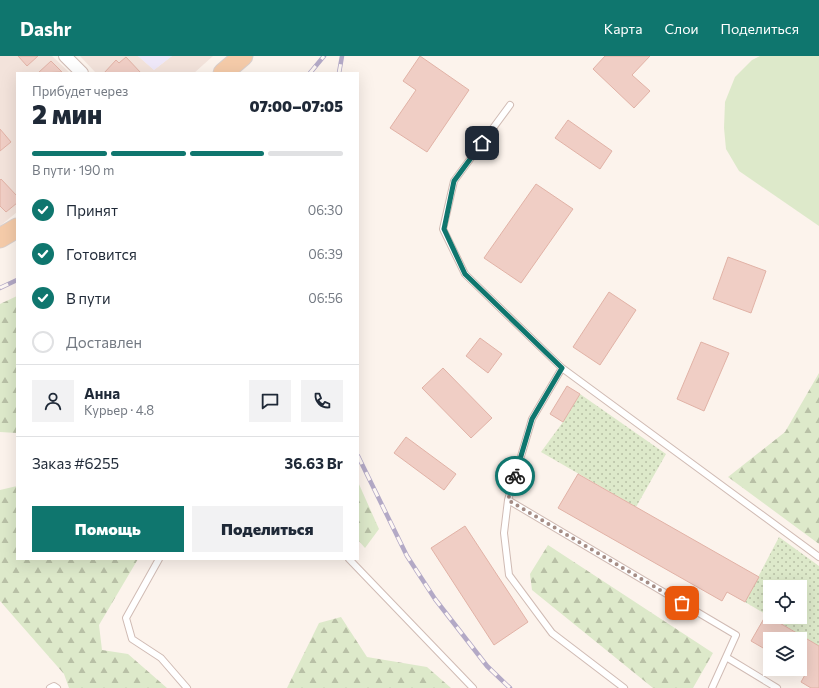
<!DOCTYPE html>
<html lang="ru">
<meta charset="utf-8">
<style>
:root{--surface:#fff;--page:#f2f2f3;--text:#1f2937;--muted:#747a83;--line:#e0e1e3;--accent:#0f766e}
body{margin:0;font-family:Commissioner,sans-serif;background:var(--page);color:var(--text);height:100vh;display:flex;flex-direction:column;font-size:15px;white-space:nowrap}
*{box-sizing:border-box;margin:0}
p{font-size:13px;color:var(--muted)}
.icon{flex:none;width:22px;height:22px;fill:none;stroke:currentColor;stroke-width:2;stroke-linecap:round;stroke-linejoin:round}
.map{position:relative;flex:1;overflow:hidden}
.sheet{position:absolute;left:16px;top:16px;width:343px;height:488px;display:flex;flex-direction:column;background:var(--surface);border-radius:0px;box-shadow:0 4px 16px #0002}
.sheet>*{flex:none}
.fabs{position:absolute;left:763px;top:524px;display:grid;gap:8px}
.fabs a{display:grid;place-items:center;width:44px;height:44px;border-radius:0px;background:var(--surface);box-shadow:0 4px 16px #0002;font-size:20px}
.pin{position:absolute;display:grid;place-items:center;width:34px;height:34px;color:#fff;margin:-17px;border-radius:8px;box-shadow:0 2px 6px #0006}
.courier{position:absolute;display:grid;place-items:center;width:40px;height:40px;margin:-20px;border:3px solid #0f766e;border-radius:50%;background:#fff;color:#222;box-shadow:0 1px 5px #0007}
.summary em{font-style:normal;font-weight:800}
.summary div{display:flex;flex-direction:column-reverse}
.summary{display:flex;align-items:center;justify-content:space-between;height:68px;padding:0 16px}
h1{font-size:26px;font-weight:800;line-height:30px}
.bar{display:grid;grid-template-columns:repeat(4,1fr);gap:6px 4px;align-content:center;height:48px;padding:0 16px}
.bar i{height:5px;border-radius:3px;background:var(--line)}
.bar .current{background:var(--accent)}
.bar p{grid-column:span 4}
.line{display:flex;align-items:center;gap:10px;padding:0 16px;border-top:1px solid var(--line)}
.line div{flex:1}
.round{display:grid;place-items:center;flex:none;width:42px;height:42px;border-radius:0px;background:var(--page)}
ol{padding:0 16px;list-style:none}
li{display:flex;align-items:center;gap:12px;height:44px}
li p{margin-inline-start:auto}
li .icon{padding:4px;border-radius:50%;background:var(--accent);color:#fff;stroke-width:4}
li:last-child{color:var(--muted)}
li i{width:22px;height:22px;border:2px solid var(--line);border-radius:50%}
.button{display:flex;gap:8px;margin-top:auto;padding:8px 16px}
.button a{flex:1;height:46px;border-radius:0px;background:var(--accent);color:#fff;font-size:16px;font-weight:800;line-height:46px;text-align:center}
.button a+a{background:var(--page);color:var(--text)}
header{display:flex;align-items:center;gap:24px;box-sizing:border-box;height:56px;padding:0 20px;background:var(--accent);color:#fff}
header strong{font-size:19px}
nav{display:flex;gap:22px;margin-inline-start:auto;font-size:14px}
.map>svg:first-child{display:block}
</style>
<header>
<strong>Dashr</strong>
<nav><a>Карта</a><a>Слои</a><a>Поделиться</a></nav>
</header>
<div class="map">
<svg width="819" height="632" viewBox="0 0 819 632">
<defs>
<pattern id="grass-dots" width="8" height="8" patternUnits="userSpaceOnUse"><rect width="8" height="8" fill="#dde9ca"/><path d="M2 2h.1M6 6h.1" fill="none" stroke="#b8c0a6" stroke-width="1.8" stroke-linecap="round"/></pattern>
<pattern id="forest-firs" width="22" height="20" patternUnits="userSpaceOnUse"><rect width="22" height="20" fill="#dde9ca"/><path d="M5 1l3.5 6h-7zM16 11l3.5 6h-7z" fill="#b8c0a6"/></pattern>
</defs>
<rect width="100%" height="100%" fill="#fcf3ec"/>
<path fill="#f3e3db" d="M0,0H52L70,17H17V156L0,170Z
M80,0H138L154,14L172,0H213L194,17H96Z"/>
<path fill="#efe8f9" d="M138,0H172L154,14Z"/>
<path fill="url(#grass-dots)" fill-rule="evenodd" d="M580,338L666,398L636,451L541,396L563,366Z
M779,481L819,510V590L745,546ZM770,531H800V561H770Z"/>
<path fill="url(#forest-firs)" d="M17,240V377L0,376V248Z
M819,317V488L728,421L785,376Z
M358,426L379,473L365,492L358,484Z
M17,430V503H138L99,569L102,594L128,598L167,632H69L64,618L0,545V434Z
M548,489L713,597L693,632H653L532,534L530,518Z
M341,561L367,601L427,611L451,632H287L319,567Z"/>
<path fill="#dde9ca" d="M760,0H819V170L739,115L726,93L724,72L725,46L735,21L752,4Z"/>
<path fill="#f0cec5" stroke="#e1b2a6" d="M18,0H38L27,10Z
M420,0L469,34L427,96L390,72L416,34L403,25Z
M605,0H650L632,19L650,35L634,52L593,13Z
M126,1L141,17H104L116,4L119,7Z
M51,5L62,16L38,17Z
M568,64L612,95L600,113L555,82Z
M0,73L11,86L0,95Z
M1,123L17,140V147L6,156L0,150V124Z
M536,128L573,153L521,227L484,202Z
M728,201L766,215L751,257L713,243Z
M609,236L636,254L600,309L573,291Z
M480,282L502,298L488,317L466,300Z
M701,286L729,297L704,355L677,343Z
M443,312L492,362L471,382L422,332Z
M567,330L580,338L563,366L550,358Z
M406,381L456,418L444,434L394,397Z
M578,418L759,521L745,546L727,536L722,545L558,452Z
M465,470L528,566L494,589L431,492Z
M766,559L819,590V632H811L801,626L806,617L799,613L800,583H770V596L751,585Z"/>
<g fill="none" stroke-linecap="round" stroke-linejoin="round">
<g stroke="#d0bbb4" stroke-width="8">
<path id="service" d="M510,49L454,125L443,173L465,218L562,312L819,501
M562,312L532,363L508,444L736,579L712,632
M508,444L504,477L509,519L552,577L624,632
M159,503L126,562L132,583L161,602L187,632
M349,503L473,632
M726,601L777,632
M50,632L54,630L57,632"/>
</g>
<g stroke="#d0bbb4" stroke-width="14">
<path id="minor" d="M65,0L82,17"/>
</g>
<g stroke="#d9d0ce" stroke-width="21">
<path id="primary" d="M223,17L243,0
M0,182L17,172"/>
</g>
<use href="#service" stroke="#fff" stroke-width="6"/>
<use href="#minor" stroke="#fff" stroke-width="12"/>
<use href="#primary" stroke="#f5cba9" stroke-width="19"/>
<g stroke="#b3a9c6" stroke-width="4.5">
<path id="rail" d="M310,17L324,0
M339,17L342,0
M0,232L17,224
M358,400L407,500L435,543L487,610L510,632"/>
</g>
<use href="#rail" stroke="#fef7f3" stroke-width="3" stroke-dasharray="9" stroke-linecap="butt"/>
</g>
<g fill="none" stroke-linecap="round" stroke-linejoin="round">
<path stroke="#a58d86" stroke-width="4" stroke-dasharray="0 7.2" d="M515,420L508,444L682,547"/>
<path stroke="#0f766e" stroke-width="5" d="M482,87L454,125L444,173L465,218L562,312L532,363L515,420"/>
</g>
</svg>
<div class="fabs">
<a><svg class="icon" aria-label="locate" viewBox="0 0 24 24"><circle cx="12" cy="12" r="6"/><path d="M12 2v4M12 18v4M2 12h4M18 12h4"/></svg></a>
<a><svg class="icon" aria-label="layers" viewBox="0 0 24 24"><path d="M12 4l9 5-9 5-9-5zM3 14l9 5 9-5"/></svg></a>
</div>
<div class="pin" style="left:682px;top:547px;background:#ea580c"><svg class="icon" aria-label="bag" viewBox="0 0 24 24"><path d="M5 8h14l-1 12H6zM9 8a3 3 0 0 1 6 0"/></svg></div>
<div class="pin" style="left:482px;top:87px;background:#1f2937"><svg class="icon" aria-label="home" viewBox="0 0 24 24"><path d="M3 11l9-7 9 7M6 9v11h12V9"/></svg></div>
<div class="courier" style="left:515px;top:420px"><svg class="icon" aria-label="bike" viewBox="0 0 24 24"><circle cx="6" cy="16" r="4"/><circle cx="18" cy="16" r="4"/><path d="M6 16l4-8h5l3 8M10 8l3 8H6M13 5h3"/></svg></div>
<section class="sheet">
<div class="summary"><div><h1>2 мин</h1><p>Прибудет через</p></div><em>07:00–07:05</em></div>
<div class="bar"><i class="current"></i><i class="current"></i><i class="current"></i><i></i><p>В пути · 190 m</p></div>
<ol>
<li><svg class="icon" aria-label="check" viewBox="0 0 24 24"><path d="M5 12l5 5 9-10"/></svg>Принят<p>06:30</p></li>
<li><svg class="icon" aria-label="check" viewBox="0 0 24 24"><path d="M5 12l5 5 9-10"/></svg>Готовится<p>06:39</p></li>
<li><svg class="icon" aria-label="check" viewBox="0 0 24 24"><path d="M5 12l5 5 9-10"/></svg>В пути<p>06:56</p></li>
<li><i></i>Доставлен</li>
</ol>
<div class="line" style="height:72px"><a class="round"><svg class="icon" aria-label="person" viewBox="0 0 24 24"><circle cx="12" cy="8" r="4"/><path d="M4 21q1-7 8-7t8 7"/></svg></a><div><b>Анна</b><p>Курьер · 4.8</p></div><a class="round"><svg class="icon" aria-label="chat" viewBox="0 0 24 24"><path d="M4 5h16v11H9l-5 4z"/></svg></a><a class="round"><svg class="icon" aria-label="phone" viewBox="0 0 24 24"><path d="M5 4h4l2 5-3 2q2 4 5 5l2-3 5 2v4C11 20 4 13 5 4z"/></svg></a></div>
<div class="line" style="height:52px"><div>Заказ #6255</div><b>36.63 Br</b></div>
<div class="button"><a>Помощь</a><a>Поделиться</a></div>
</section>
</div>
